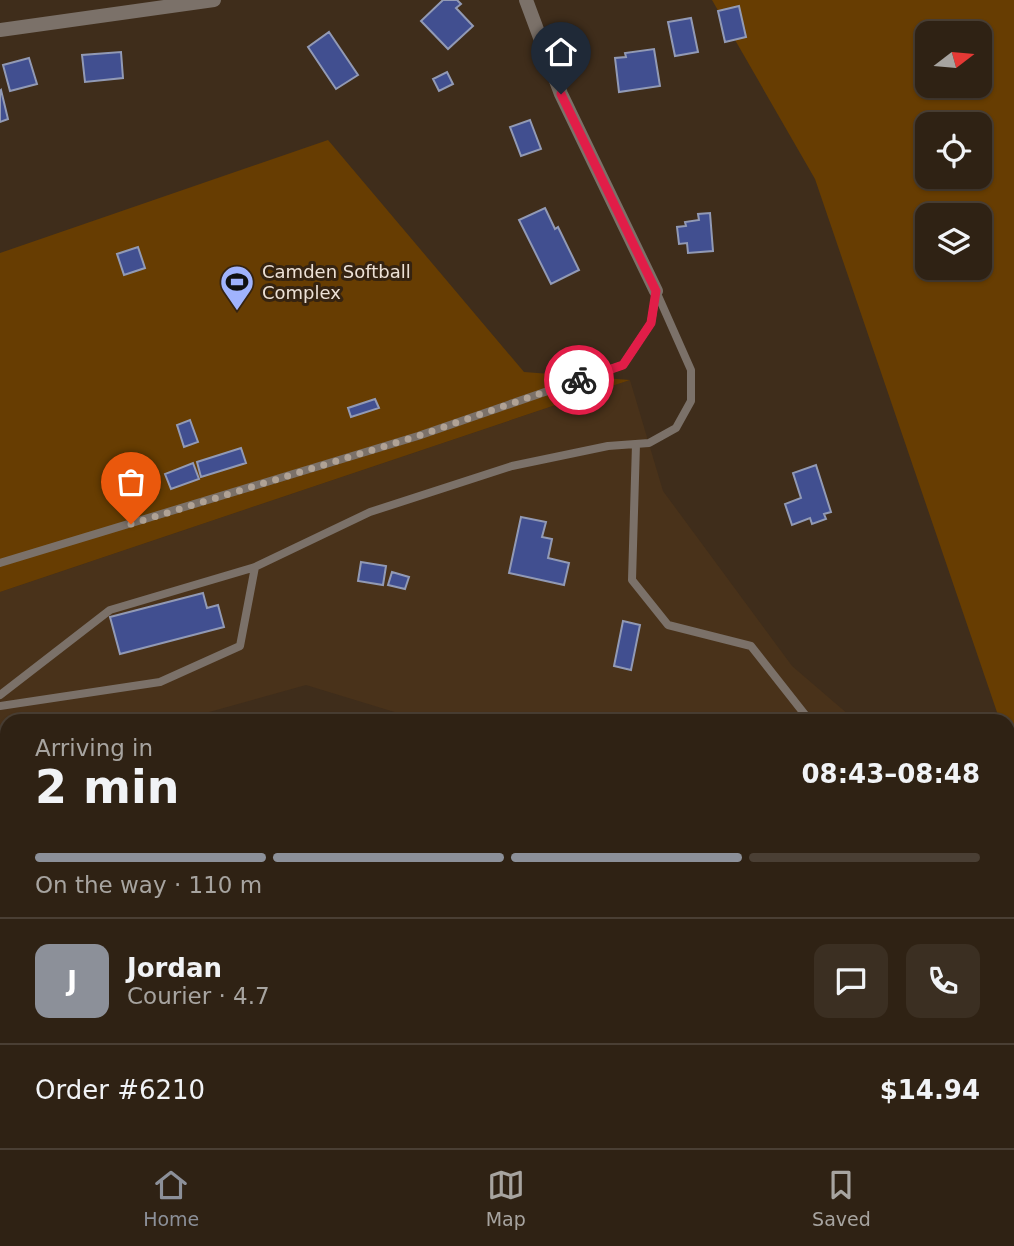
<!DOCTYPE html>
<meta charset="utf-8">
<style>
:root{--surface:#2f2214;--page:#3b2f22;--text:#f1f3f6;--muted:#a7a4a0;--line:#4a3f34;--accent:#8c9099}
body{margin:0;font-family:"DejaVu Sans",sans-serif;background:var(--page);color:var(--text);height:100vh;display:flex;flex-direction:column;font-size:26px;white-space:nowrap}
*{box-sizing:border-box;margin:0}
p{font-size:23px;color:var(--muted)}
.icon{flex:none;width:38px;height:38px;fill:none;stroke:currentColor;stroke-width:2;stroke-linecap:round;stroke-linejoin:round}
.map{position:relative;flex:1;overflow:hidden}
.panel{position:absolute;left:0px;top:714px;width:1015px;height:434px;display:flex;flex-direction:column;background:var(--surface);border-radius:21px 21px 0 0;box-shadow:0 2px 5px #0004,0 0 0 2px var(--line)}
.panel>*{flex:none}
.needle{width:46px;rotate:74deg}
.controls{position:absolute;left:915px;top:21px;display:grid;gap:14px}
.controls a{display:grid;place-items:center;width:77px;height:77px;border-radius:14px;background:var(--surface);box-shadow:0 2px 5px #0004,0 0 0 2px var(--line);font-size:35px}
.pin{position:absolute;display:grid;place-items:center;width:60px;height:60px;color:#fff;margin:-72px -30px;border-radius:50% 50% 50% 0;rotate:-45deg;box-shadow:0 0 7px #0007}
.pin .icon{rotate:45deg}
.courier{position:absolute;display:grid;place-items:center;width:70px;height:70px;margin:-35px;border:5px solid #e11d48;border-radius:50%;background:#fff;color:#222;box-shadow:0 2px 9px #0007}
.head em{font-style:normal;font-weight:700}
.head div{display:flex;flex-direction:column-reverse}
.head{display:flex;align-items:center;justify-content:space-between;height:119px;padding:0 35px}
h1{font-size:46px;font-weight:700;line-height:52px}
.bar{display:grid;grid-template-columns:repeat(4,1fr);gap:10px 7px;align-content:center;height:84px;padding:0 35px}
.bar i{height:9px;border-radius:5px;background:var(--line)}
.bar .active{background:var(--accent)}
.bar p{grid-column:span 4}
.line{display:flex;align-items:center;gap:18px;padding:0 35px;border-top:2px solid var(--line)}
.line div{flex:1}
.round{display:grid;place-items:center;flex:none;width:74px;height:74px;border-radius:14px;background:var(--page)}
.menu{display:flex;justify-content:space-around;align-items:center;height:98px;border-top:2px solid var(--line);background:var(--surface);font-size:19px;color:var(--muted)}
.menu a{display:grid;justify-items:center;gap:4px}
.menu .active{color:var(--accent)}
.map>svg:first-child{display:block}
</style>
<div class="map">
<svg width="1014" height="1148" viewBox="0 0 1014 1148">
<rect width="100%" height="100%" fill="#3f2d1b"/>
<path fill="#49321a" d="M630,380L663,491L792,666L856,721H424L306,685L177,721H7V768L0,770V592Z"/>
<path fill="#673d02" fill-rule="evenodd" d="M712,0H1014V761L1008,743V721H1000L815,179ZM928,33H980V86H928ZM928,124H980V177H928ZM928,215H980V268H928Z
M328,140L524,372L630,380L0,592V253Z"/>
<path fill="#414f90" stroke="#929ab5" stroke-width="2" d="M443,0H457L461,4L456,8L473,26L448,49L421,21Z
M739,6L746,37L725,42L718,11Z
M691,18L698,52L675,56L668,22Z
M329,32L358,75L336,89L308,47Z
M654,49L660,86L619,92L615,58L626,57L625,53Z
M121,52L123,78L85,82L82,55Z
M29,58L37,84L10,91L3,65Z
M447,72L453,84L439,91L433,79Z
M1,90L8,119L0,122V91Z
M530,120L541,149L521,156L510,127Z
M545,208L555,229L558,227L579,270L551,284L519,220Z
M710,213L713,251L688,253L687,243L679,244L677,227L686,226L685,222L699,220L698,214Z
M138,247L145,268L124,275L117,254Z
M375,399L379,408L351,417L348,408Z
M190,420L198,442L184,447L177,425Z
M241,448L246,463L201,477L197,462Z
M193,463L199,479L171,489L165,474Z
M816,465L831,512L824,514L826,519L812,524L810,518L792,525L785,504L801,498L793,473Z
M521,517L546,522L542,537L552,539L548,558L569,563L564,585L509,573Z
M361,562L386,566L383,585L358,581Z
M392,572L409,577L405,589L388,585Z
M203,593L207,608L218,605L224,627L120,654L110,617Z
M623,621L640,625L631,670L614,666Z"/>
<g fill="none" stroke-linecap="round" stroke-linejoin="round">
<path stroke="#7b7169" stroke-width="8" d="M636,444L632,580L668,625L751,646L810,721
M0,563L418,436L623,365L651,323L656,293
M0,695L110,610L255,567L370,512L512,466L608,446L649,443L676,428L691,401V370L656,291
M0,706L160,682L240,646L255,567"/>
<path stroke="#7b7169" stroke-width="14" d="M526,0L561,94L656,291
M0,30L214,0
M28,1148L29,1141"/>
</g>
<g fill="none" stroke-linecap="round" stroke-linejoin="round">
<path stroke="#b0a295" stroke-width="7" stroke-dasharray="0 12.6" d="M131,524L418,436L579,380"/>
<path stroke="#e11d48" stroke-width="9" d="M561,94L656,291L651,323L623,365L579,380"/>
</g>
<defs>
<g id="stadium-pin" transform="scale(1.75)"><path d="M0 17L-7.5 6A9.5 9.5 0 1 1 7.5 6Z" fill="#a0b3fd" stroke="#352311"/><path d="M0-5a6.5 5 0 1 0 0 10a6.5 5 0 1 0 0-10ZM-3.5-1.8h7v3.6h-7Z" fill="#111"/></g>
</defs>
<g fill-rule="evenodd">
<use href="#stadium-pin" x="237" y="282"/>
</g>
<g text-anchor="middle" stroke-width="6" stroke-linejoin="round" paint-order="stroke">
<g font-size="18" fill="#ede1d6" stroke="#352311" text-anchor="start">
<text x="262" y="278">Camden Softball<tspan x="262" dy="21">Complex</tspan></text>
</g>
</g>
</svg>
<div class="controls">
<a><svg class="needle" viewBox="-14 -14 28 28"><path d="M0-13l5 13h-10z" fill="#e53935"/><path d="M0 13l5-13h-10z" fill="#a7a4a0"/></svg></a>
<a><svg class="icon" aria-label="locate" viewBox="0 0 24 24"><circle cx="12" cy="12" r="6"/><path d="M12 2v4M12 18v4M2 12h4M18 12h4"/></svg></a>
<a><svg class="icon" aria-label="layers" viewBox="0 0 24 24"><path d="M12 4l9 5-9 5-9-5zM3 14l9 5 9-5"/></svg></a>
</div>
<div class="pin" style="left:131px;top:524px;background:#ea580c"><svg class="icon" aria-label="bag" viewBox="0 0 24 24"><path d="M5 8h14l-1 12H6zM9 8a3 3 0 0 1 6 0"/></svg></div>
<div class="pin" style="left:561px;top:94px;background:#1f2937"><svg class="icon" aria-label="home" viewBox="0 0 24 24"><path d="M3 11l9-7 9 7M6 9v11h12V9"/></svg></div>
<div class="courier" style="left:579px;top:380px"><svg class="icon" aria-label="bike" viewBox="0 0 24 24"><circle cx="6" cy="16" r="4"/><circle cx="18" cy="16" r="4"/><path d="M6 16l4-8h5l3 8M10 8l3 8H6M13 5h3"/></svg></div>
<section class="panel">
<div class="head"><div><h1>2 min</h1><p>Arriving in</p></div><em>08:43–08:48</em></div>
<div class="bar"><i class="active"></i><i class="active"></i><i class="active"></i><i></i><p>On the way · 110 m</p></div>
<div class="line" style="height:126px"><b class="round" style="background:var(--accent);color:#fff">J</b><div><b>Jordan</b><p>Courier · 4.7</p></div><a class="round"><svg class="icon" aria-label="chat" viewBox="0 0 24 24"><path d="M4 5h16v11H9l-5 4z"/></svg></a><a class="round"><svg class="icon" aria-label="phone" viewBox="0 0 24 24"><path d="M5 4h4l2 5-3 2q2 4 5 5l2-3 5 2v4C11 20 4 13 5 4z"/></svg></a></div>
<div class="line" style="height:91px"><div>Order #6210</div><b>$14.94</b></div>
</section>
</div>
<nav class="menu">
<a class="active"><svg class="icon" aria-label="home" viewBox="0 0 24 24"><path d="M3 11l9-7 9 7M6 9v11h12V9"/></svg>Home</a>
<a><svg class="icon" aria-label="map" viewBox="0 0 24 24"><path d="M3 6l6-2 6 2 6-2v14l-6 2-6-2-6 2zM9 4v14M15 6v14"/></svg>Map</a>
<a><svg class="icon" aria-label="saved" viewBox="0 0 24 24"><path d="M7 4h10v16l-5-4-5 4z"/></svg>Saved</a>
</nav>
